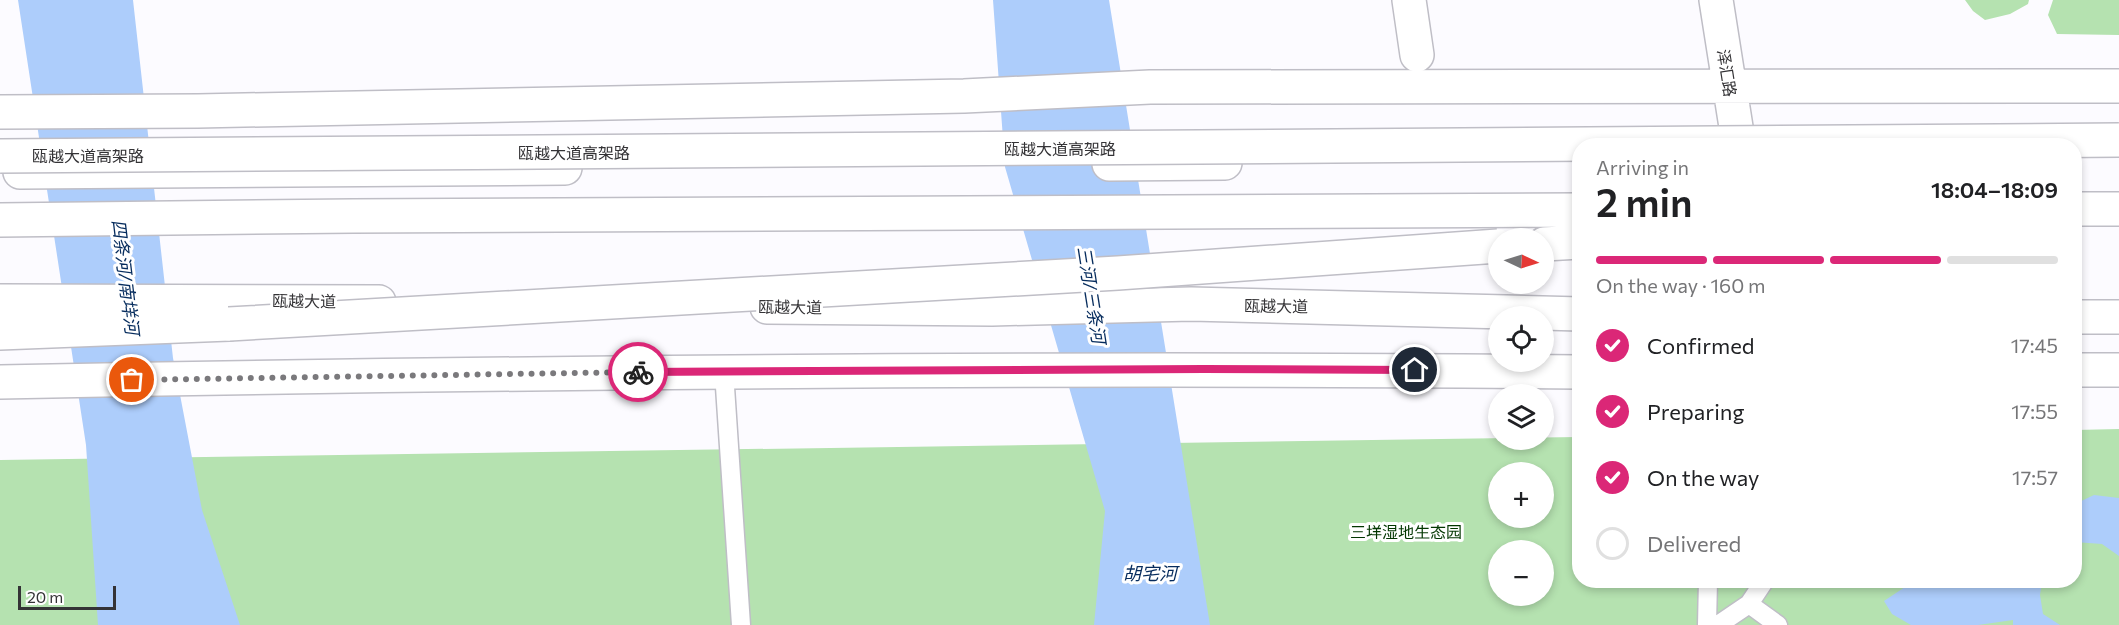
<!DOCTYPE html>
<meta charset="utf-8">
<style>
:root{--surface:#fff;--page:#f2f2f2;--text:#202124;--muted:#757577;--line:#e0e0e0;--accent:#db2777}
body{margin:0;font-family:Commissioner,"Noto Sans SC",sans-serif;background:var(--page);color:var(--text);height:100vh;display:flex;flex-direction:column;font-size:22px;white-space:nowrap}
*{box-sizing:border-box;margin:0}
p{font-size:20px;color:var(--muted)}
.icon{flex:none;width:33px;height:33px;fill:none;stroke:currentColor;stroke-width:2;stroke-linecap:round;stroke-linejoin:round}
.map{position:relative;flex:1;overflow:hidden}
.details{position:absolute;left:1572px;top:138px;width:510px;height:450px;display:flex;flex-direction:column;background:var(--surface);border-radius:24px;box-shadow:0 3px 9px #0003}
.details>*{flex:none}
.needle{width:39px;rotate:94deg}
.controls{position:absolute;left:1488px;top:228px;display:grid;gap:12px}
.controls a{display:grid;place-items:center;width:66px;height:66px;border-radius:50%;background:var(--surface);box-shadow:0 3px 9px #0003;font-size:30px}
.scale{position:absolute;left:18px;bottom:15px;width:98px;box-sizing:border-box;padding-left:6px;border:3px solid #343336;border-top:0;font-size:16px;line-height:21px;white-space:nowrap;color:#343336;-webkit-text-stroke:4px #fff;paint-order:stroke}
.pin{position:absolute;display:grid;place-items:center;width:51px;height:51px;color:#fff;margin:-26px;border:3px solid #fff;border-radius:50%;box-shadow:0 2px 6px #0007}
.courier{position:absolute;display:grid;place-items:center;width:60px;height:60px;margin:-30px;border:4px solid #db2777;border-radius:50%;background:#fff;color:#222;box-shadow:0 2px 8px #0007}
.headline em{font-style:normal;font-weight:600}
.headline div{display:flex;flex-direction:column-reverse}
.headline{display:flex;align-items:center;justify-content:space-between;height:102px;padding:0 24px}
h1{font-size:39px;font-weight:600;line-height:45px}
.bar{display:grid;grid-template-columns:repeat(4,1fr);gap:9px 6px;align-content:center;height:72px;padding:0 24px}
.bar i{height:8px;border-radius:4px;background:var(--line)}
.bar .selected{background:var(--accent)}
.bar p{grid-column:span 4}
ol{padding:0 24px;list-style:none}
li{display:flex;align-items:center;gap:18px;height:66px}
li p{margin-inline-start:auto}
li .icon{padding:6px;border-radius:50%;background:var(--accent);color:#fff;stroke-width:4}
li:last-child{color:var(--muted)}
li i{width:33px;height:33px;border:3px solid var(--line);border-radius:50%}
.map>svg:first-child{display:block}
</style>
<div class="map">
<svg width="2119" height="625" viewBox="0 0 2119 625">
<rect width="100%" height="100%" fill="#fcfbff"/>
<path fill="#b5e2b0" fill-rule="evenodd" d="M1965,0H2029L2028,4L2010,14L1985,20L1973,11Z
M2053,0H2119V35L2057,34L2048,15Z
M2119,429V625H0V460L1579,437L1580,580H2074L2075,430ZM1498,472H1544V518H1498ZM1498,550H1544V596H1498Z"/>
<path fill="#adcdfb" d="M18,0H133L173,358L202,510L240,625H98L86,445Z
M993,0H1109L1210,625H1094L1105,511L1005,167Z
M2094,495L2119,498V556L2102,544L2075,542V504Z
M1914,581H2042L2040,595L2043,614L2060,625H2013V620L1978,625H1911L1892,614L1884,601Z"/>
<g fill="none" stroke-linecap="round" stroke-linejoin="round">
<g stroke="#bfbec6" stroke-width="21">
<path id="service" d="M724,372L741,625
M1749,604L1778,625
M1707,625L1708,580
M1718,625L1749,604L1765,580"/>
</g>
<g stroke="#bfbec6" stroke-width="36">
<path id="minor" d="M1409,0L1417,55"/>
</g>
<g stroke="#bfbec6" stroke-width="36">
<path id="tertiary" d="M1716,0L1739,146
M0,112L198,111L964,96L1150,87L2119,86
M2074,370H2119
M0,382C527,372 1053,367 1580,372"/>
</g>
<g stroke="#bfbec6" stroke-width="36">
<path id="trunk" d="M1109,164L1225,163
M20,172L565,168
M2074,209H2119
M0,220L353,216L1580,210
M1544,244L1580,242
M0,301L379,302
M767,307L992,309L1191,304L1580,314
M2074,317H2119
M0,333L229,324"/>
</g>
<use href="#service" stroke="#fff" stroke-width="18"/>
<use href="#minor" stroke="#fff" stroke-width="33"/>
<use href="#tertiary" stroke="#fff" stroke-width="33"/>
<use href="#trunk" stroke="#fff" stroke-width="33"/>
<g stroke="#bfbec6" stroke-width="36" stroke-linecap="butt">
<path id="trunk-bridge" d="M0,156L2119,140
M229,324L1118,273L1498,246"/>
</g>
<use href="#trunk-bridge" stroke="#fff" stroke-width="33"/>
</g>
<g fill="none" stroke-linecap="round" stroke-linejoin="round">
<path stroke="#7a797c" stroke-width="6" stroke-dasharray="0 10.8" d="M132,380L638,372"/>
<path stroke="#db2777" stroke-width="8" d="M638,372L1204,369L1415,370"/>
</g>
<g text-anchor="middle" stroke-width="6" stroke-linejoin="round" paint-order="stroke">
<g font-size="16" fill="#343336" stroke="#fff">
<text transform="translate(1727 73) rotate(81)" y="6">泽汇路</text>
<text x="1060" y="155">瓯越大道高架路</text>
<text x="574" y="159">瓯越大道高架路</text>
<text x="88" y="162">瓯越大道高架路</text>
<text transform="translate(304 301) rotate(1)" y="6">瓯越大道</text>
<text transform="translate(1276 306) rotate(1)" y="6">瓯越大道</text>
<text transform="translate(790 307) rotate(1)" y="6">瓯越大道</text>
</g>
<g font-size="16" fill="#023600" stroke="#fff">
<text x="1406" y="538">三垟湿地生态园</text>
</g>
<g font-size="18" font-style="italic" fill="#062c5d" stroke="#fff">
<text transform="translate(125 277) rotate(83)" y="6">四条河/南垟河</text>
<text transform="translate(1091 295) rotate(81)" y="6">三河/三条河</text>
<text x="1150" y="580">胡宅河</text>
</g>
</g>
</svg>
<div class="controls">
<a><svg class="needle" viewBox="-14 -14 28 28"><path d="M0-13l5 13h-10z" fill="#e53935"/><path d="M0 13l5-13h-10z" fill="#757577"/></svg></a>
<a><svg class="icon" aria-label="locate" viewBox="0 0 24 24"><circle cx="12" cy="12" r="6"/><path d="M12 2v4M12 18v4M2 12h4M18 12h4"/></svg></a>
<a><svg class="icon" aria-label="layers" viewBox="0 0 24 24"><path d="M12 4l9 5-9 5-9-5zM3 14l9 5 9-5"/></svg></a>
<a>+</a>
<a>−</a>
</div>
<div class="scale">20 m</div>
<div class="pin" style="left:132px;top:380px;background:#ea580c"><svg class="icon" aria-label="bag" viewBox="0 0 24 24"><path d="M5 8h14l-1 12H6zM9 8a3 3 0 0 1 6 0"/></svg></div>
<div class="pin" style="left:1415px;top:370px;background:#1f2937"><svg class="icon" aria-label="home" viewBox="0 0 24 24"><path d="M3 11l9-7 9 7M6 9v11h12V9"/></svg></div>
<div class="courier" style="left:638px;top:372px"><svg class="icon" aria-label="bike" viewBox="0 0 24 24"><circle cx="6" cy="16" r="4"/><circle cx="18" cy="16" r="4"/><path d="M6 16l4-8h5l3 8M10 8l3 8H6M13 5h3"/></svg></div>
<section class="details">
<div class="headline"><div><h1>2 min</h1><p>Arriving in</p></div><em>18:04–18:09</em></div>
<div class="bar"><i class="selected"></i><i class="selected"></i><i class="selected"></i><i></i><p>On the way · 160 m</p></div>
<ol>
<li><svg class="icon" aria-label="check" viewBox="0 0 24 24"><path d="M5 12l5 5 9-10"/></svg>Confirmed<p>17:45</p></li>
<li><svg class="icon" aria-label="check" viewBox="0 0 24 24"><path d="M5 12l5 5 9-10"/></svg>Preparing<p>17:55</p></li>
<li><svg class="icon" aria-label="check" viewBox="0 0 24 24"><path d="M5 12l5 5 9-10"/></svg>On the way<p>17:57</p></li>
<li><i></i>Delivered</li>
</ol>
</section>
</div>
